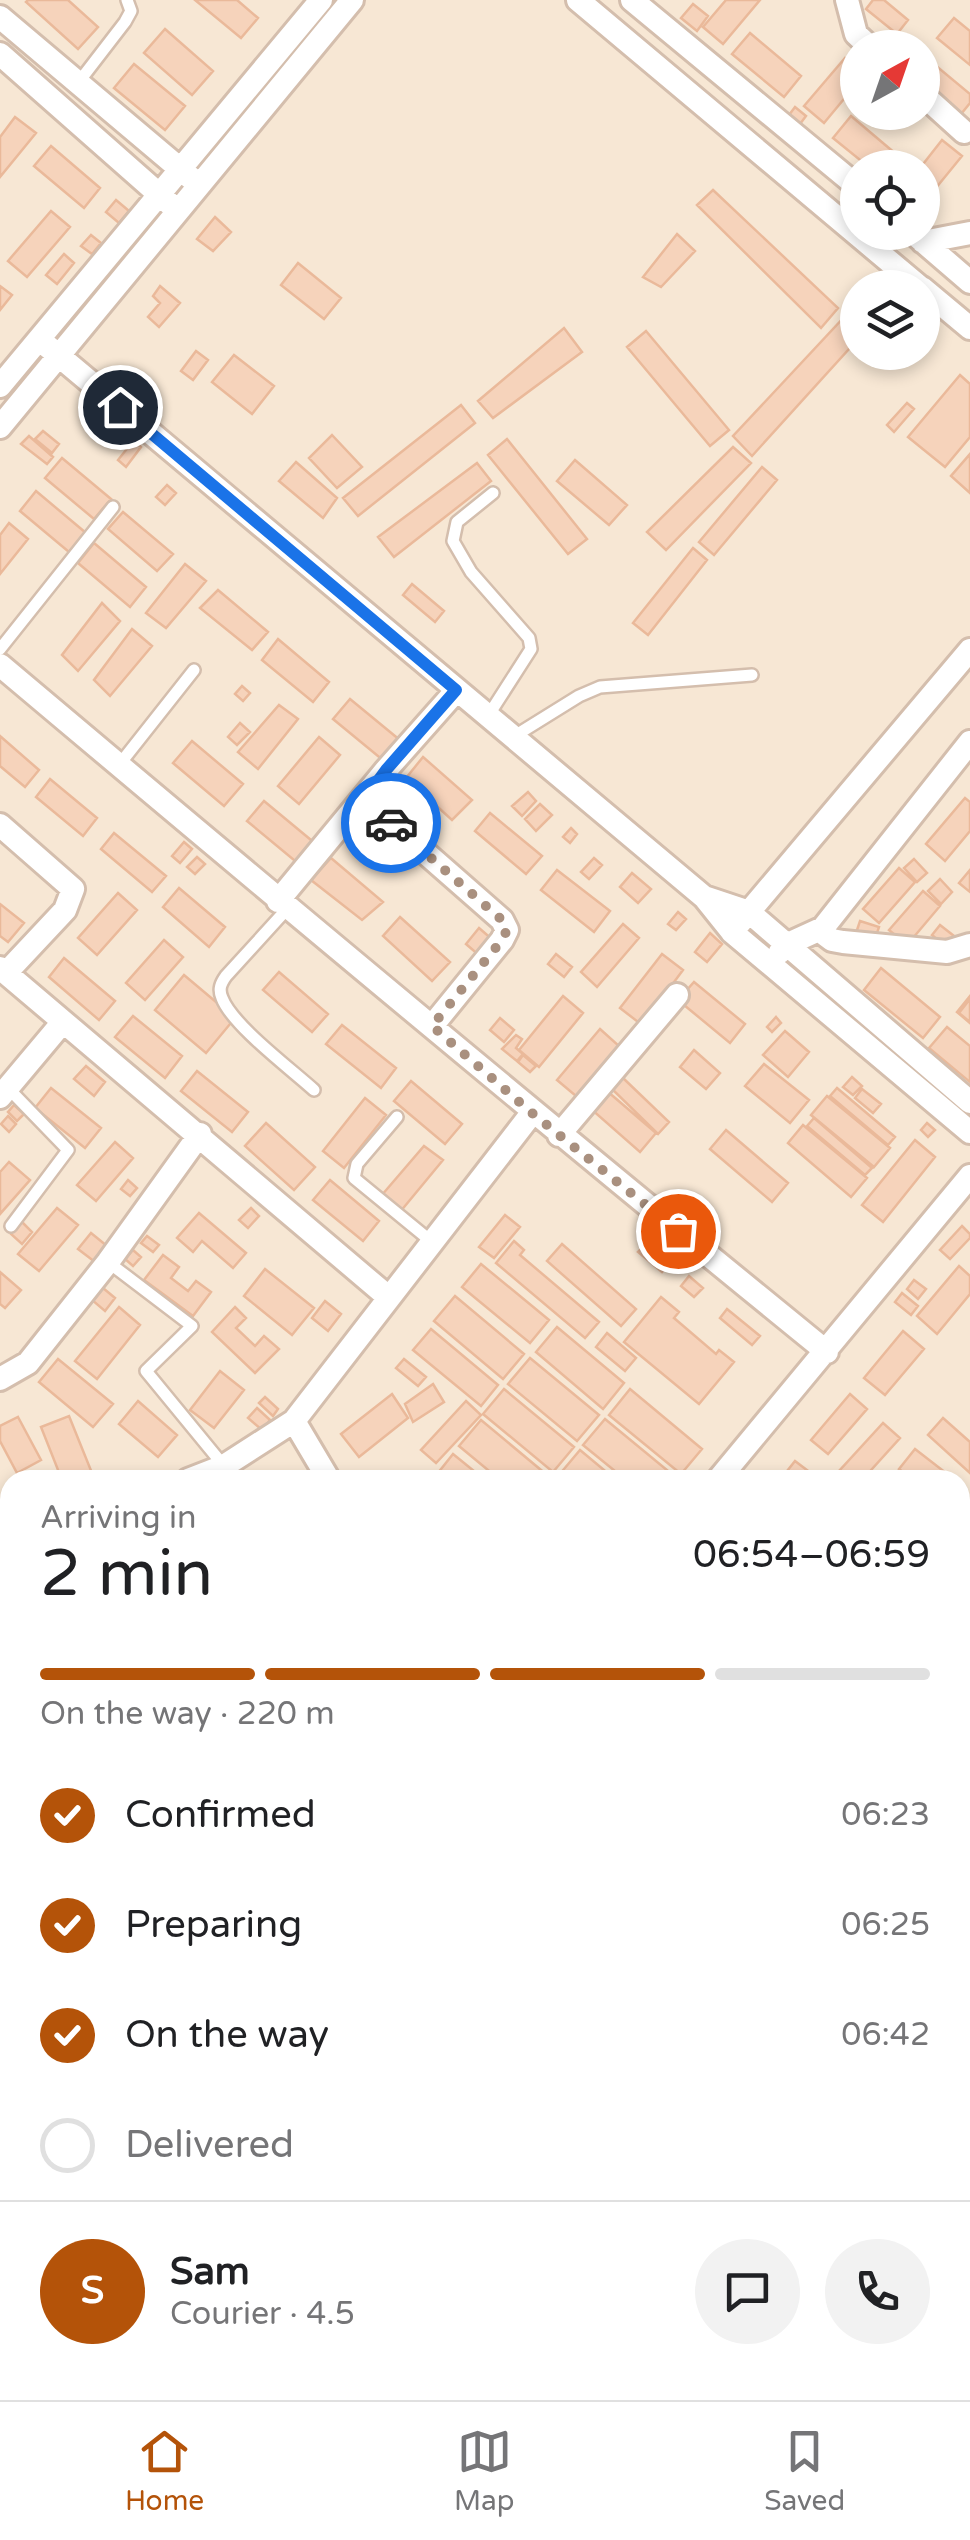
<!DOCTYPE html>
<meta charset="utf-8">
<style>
:root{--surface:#fff;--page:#f2f2f2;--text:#202124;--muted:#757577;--line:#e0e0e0;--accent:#b45309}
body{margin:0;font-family:"Varela Round",sans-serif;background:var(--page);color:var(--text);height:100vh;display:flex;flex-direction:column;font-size:38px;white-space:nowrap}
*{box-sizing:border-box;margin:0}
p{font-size:32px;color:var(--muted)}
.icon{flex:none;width:55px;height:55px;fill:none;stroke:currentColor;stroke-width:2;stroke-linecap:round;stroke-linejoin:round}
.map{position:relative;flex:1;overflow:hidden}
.panel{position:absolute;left:0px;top:1470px;width:970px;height:930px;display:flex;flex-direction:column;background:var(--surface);border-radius:30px 30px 0 0;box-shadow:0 5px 15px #0003}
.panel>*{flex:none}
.needle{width:65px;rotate:40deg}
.tools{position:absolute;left:840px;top:30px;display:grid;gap:20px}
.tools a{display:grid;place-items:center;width:100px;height:100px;border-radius:50%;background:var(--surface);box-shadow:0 5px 15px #0003;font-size:50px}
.pin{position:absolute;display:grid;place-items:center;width:85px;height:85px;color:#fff;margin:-42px;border:5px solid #fff;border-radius:50%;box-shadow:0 2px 10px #0007}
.courier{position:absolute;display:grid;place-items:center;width:100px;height:100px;margin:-50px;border:8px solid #1a73e8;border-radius:50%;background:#fff;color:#222;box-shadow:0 2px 12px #0007}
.head em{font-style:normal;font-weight:600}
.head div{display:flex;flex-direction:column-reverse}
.head{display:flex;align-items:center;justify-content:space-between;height:170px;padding:0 40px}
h1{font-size:65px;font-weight:600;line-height:75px}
.bar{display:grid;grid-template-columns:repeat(4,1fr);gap:15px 10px;align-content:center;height:120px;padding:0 40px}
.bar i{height:12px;border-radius:8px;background:var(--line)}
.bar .selected{background:var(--accent)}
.bar p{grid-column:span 4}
.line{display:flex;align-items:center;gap:25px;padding:0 40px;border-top:2px solid var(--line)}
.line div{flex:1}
.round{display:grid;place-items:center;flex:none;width:105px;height:105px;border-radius:52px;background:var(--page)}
ol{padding:0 40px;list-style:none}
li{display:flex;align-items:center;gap:30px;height:110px}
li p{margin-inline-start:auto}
li .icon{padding:10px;border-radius:50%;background:var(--accent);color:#fff;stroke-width:4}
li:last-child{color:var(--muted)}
li i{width:55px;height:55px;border:5px solid var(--line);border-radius:50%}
.tabs{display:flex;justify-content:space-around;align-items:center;height:140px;border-top:2px solid var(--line);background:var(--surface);font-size:28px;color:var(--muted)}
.tabs a{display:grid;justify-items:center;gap:5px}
.tabs .selected{color:var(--accent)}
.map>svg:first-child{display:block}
</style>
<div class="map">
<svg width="970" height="2400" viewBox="0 0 970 2400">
<rect width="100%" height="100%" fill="#fef5e6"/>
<path fill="#f7e7d4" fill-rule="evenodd" d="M0,0H970V2400H0ZM858,48H922V112H858ZM858,168H922V232H858ZM858,288H922V352H858ZM10,1480H960V2390H10Z"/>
<path fill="#f6d3bb" stroke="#eab99a" stroke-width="2.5" d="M28,0H68L98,27L78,49L26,2Z
M195,0H237L258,18L241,38Z
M726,0H760L723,44L703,27Z
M873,0H884L908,20L897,34L866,9Z
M693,4L708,16L697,31L681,18Z
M954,18L970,31V65L937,38Z
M165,29L213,71L192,95L144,53Z
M750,33L801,76L784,97L732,54Z
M923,55L970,94V103L957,119L922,90Z
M845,58L858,68V82L824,123L804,106Z
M134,64L185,106L165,130L114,88Z
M795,107L806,116L800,124L789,115Z
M851,116L903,160L896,168H870L833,138Z
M15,117L36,133L0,177V137Z
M942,140L962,156L922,205V168H920Z
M51,146L100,188L84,208L34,166Z
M713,190L838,308L821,328L697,205Z
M116,200L129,211L119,223L106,212Z
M51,211L70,227L27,277L8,261Z
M215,217L231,232L213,251L197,239Z
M677,234L695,251L661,287L643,277Z
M91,235L101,243L92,254L81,246Z
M64,254L74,263L57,284L46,275Z
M298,263L341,298L324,319L281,285Z
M0,286L12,295L0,310Z
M160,286L180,303L159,327L148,317L160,303L153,296Z
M848,313L858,327V339L752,456L733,436Z
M564,328L582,352L493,418L478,401Z
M646,331L729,430L710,446L627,347Z
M196,351L208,360L193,380L181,371Z
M234,355L274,386L252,414L212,382Z
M960,375L970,384V437L945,467L908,437Z
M907,403L914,409L894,432L887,425Z
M461,405L475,423L358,516L343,498Z
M43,431L59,444L52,453L35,439Z
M332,435L362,467L337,488L309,458Z
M29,436L53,457L47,464L21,444Z
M507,439L587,539L568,554L488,455Z
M134,440L141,447L126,467L118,460Z
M733,447L751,463L666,550L647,532Z
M970,454V493L951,476Z
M62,458L111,499L94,519L45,478Z
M575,460L627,505L609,525L557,481Z
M296,462L337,498L323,518L279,481Z
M477,463L491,481L394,557L378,537Z
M762,467L777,480L714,555L699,542Z
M167,485L176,493L165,505L156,497Z
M36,491L86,533L69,552L20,511Z
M123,512L173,554L157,571L108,529Z
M9,523L28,539L0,574V535Z
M94,543L146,587L130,607L78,563Z
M693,548L707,560L648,635L633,623Z
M185,564L206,581L166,628L146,613Z
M412,584L444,611L435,622L403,595Z
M218,590L268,632L252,650L200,608Z
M102,603L120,621L78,671L62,655Z
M132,629L152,646L110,696L94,680Z
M278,639L329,682L313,702L262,660Z
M242,686L250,693L243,701L235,694Z
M350,699L401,741L384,761L333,719Z
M279,705L298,719L258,769L238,752Z
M240,723L250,732L237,745L228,737Z
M0,736L39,770L25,787L0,766Z
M319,737L340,755L299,804L278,786Z
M192,741L243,784L224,806L173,763Z
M423,757L472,800L452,820L406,778Z
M50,779L97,818L83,836L36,797Z
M528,792L536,801L522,816L512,806Z
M965,798L970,802V831L945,861L926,844Z
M264,801L317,845L300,865L247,821Z
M540,804L552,815L536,831L525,819Z
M490,813L542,856L526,874L475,831Z
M571,828L577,834L570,843L563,837Z
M114,833L166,876L152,892L101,849Z
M184,842L192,849L180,863L172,856Z
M197,857L205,864L195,874L187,867Z
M331,858L383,902L362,920L311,880Z
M594,858L602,865L589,879L581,872Z
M914,859L927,873L917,882L904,868Z
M899,868L915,882L879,923L863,909Z
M557,870L610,911L594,932L541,890Z
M970,870V892L959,883Z
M632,873L651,889L638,903L620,887Z
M940,879L952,892L941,904L928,891Z
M179,888L225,927L209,947L163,907Z
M923,891L940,906L907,945L889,930Z
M118,893L137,910L97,955L78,938Z
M0,904L24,923L8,942L0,936Z
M678,912L686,919L676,930L668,924Z
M400,917L450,962L432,981L383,936Z
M860,921L879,927L875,939L856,933Z
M623,924L639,938L597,987L581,972Z
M940,925L954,936L945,946L932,935Z
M479,928L494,941L481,957L466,944Z
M710,933L722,944L707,962L695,952Z
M164,940L183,957L145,1000L126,983Z
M556,954L572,967L564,977L548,964Z
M662,954L683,970L642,1025L620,1008Z
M64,958L115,1001L99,1020L49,977Z
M881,968L940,1017L923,1038L864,990Z
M279,972L328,1014L312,1032L263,990Z
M184,975L235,1018L206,1053L155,1010Z
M694,982L745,1024L730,1043L678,1000Z
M563,996L583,1013L539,1067L519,1050Z
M970,996V1023L957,1012Z
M970,999V1022L959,1013Z
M133,1016L182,1056L165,1078L115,1037Z
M776,1017L781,1023L772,1032L767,1027Z
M500,1018L514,1030L504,1042L490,1030Z
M342,1025L396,1068L381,1088L326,1044Z
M947,1027L970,1046V1082L929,1048Z
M600,1029L619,1046L576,1096L557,1080Z
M785,1031L809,1052L788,1077L763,1055Z
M516,1035L522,1039L516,1048L523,1054L517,1061L502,1049Z
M694,1050L720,1073L706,1089L680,1067Z
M523,1055L536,1066L530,1072L518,1062Z
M764,1064L809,1100L790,1123L745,1086Z
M86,1066L105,1082L94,1096L74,1079Z
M197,1071L248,1112L232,1132L181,1091Z
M852,1077L862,1086L853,1095L843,1087Z
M623,1078L669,1122L658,1134L612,1089Z
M411,1081L462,1124L445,1144L394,1101Z
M51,1088L101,1128L85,1148L35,1108Z
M837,1088L895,1137L888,1145L830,1096Z
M862,1089L881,1104L873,1113L855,1098Z
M607,1091L656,1133L640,1152L591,1109Z
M827,1096L890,1148L874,1167L811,1115Z
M365,1098L386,1115L344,1168L323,1151Z
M14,1105L24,1114L17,1121L8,1112Z
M8,1116L16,1124L9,1132L1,1124Z
M814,1118L872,1168L865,1175L807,1126Z
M266,1123L315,1167L294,1190L245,1146Z
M927,1123L935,1130L928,1137L921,1130Z
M803,1125L867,1178L851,1197L788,1143Z
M726,1130L788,1183L772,1202L710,1149Z
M915,1140L935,1157L883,1222L862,1205Z
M115,1142L133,1158L96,1201L77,1185Z
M424,1146L443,1160L400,1212L381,1196Z
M9,1162L30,1180L0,1214V1172Z
M128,1180L137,1188L130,1196L121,1189Z
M330,1180L379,1221L363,1241L313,1200Z
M57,1208L78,1225L39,1271L18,1254Z
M251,1208L259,1216L248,1228L239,1220Z
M199,1213L246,1253L233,1268L202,1241L193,1252L177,1238Z
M505,1215L520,1227L494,1258L479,1247Z
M22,1222L32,1232L22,1244L11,1234Z
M962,1226L970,1234V1238L950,1259L940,1250Z
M91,1233L107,1246L95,1262L78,1249Z
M147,1236L159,1245L153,1252L141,1243Z
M514,1241L524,1250L520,1255L599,1322L585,1338L496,1263Z
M649,1241L672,1261L662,1272L638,1252Z
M562,1244L636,1309L621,1326L547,1261Z
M133,1250L141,1257L133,1266L125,1259Z
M163,1255L179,1267L171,1278L188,1291L196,1281L211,1292L193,1316L144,1280Z
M481,1264L549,1320L530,1343L462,1287Z
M959,1266L970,1276V1294L937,1334L917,1316Z
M265,1269L314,1308L292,1335L244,1296Z
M0,1272L21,1290L5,1308L0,1304Z
M689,1276L703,1288L694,1297L681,1286Z
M914,1280L926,1289L918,1299L907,1289Z
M103,1288L115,1298L105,1311L92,1300Z
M902,1293L918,1306L911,1315L895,1302Z
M455,1296L524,1354L503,1379L434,1321Z
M661,1297L679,1312L674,1318L716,1354L719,1350L734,1362L699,1404L624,1342Z
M325,1301L341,1314L328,1331L312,1318Z
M119,1307L140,1325L97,1379L75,1361Z
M235,1307L246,1318L236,1328L255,1346L264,1336L279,1349L255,1373L212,1332Z
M727,1309L760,1336L752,1345L720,1318Z
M557,1327L624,1383L603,1409L536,1352Z
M431,1329L498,1385L481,1406L413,1350Z
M903,1331L924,1349L885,1395L864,1378Z
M607,1333L636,1358L625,1371L596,1347Z
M530,1358L599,1415L577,1441L508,1384Z
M58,1359L113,1404L93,1427L39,1382Z
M404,1359L426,1377L418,1386L396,1368Z
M220,1371L244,1390L214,1428L190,1410Z
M433,1384L444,1402L413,1422L405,1404Z
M504,1389L574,1447L553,1472L483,1414Z
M630,1389L702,1449L681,1474L609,1415Z
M392,1394L408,1418L359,1457L341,1434Z
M850,1394L867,1409L828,1454L811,1440Z
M265,1397L278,1409L273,1416L259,1403Z
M138,1401L177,1435L158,1457L119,1424Z
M466,1401L481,1415L436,1463L421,1450Z
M257,1408L270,1420L262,1430L248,1418Z
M69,1416L94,1478L89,1480H62L41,1427Z
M18,1417L41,1460L17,1473L0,1441V1426Z
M943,1418L970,1442V1473L928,1435Z
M605,1419L679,1480H626L583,1445Z
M481,1420L547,1475L543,1480H500L459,1446Z
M883,1423L900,1438L862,1480H851L840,1470Z
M915,1449L955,1480H913L899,1469Z
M580,1450L616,1480H566L559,1475Z
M453,1454L485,1480H436L434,1478Z
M795,1461L816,1477L813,1480H780Z
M960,1664L970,1672V1701L960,1713Z
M0,1780L10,1781V1806L0,1805Z
M3,1819L10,1850V1895L0,1897V1820Z
M960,1855L970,1863V1896L960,1888Z
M10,1967V1992L0,2001V1976Z
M968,2055L970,2057V2093L960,2084V2064Z
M10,2189V2212L1,2216L0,2194Z
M960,2202L970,2207V2224L960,2242Z
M6,2221L10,2225V2260L0,2266V2224Z
M970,2253V2281L960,2275V2269Z
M10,2270V2305L0,2312V2277Z
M4,2336L10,2344V2378L5,2383L0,2377V2340Z
M970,2373V2400H955Z
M41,2390H47L55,2400H28Z
M58,2390H86L73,2400H65Z
M151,2390H189L197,2400H138Z
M387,2390H422L426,2395L421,2400H396Z
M445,2390H466L454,2400H434Z
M494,2390H520L510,2400H504Z
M568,2390H621L617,2400H593Z
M661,2390H710L708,2400H659Z
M761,2390H791L787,2400H757Z
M798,2391L821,2400H795Z"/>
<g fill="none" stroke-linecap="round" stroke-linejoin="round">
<g stroke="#d4bead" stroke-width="16">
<path id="lane" d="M78,83L125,22L131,11L127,0
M0,649L113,507
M488,716L531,649L529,638L471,572L453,541L457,522L493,493
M513,737L579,696L600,687L752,675
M119,765L194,670
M287,909L226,976C221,983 218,989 222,998C232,1025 291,1069 314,1090
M8,1088L68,1150L11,1226
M397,1117L357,1164L354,1178L432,1242
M108,1262L192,1326L146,1371L224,1466
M0,1561H10
M0,1611H10
M0,1650L10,1649
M0,1674H10
M0,1941L10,1950
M0,2018L10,2007
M876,2390L899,2400"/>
</g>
<g stroke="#d4bead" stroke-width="28">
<path id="street" d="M578,0L921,288
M632,0L858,187
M847,0L856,34L871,48
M0,17L192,179
M0,54L170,204
M922,94L964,132
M912,232L970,282
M923,242L970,233
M922,288L970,328
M40,340L704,897L732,932L970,1132
M0,386L321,0
M0,427L352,0
M0,665C274,896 549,1126 827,1352
M364,799L502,920L507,930L502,940L432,1026
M0,825L73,889L65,910L6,973
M704,897L749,912L970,1102
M278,901L386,770L456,691
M823,928L824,934L832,940L843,942L947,952L970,945
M732,932L970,650
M780,952L788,944L823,928L970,742
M0,968L387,1296
M0,1097L62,1023
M559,1135L677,995
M0,1379L28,1363L108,1262L200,1134
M188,1480L224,1466L294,1421
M329,1480L294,1421L532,1113
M718,1480L970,1176
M0,1519L10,1518
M960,1577L963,1583L960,1589
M960,1644L970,1653
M960,1786L970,1794
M960,1899L970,1907
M0,1916L10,1915
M960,2116L970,2124
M106,2400L119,2390
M642,2400L643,2390"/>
</g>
<g stroke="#d8beaa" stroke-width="38">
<path id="secondary" d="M0,2058L10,2068
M0,2088L10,2099
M289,2390L298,2400
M322,2390L332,2400"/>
</g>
<use href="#lane" stroke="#fff" stroke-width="11"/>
<use href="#street" stroke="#fff" stroke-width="22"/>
<use href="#secondary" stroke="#fff" stroke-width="32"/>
</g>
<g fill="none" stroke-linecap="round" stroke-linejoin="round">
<path stroke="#a9907f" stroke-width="10" stroke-dasharray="0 18" d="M391,823L502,920L507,930L502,940L432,1026L532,1113L678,1231"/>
<path stroke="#1a73e8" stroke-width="12" d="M120,407L456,690L386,770L364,800L391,823"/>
</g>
</svg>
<div class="tools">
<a><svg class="needle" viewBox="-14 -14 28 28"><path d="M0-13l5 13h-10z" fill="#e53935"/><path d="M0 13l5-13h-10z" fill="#757577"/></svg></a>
<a><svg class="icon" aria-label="locate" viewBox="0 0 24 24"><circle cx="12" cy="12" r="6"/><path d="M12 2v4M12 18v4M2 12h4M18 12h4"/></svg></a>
<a><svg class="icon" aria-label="layers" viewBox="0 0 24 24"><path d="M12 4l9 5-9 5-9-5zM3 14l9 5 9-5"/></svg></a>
</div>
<div class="pin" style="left:678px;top:1231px;background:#ea580c"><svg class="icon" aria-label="bag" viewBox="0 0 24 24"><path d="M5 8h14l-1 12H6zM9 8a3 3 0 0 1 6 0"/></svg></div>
<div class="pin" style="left:120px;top:407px;background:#1f2937"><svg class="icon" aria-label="home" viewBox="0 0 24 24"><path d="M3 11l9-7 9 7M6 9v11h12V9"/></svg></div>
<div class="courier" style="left:391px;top:823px"><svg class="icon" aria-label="car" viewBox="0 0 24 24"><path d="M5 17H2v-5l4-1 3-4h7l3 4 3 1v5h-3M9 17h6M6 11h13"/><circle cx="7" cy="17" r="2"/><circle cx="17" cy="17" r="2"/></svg></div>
<section class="panel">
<div class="head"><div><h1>2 min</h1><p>Arriving in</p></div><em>06:54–06:59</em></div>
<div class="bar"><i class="selected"></i><i class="selected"></i><i class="selected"></i><i></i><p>On the way · 220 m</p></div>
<ol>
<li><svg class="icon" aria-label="check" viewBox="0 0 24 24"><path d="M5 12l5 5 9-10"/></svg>Confirmed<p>06:23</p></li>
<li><svg class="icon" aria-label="check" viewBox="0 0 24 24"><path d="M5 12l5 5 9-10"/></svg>Preparing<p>06:25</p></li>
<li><svg class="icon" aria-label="check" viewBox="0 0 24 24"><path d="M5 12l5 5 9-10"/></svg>On the way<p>06:42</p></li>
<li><i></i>Delivered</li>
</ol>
<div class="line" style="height:180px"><b class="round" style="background:var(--accent);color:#fff">S</b><div><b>Sam</b><p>Courier · 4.5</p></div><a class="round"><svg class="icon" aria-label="chat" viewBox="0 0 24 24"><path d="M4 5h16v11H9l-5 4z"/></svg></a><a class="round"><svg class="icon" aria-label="phone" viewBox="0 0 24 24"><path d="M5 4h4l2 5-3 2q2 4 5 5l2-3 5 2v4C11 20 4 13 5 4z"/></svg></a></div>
</section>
</div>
<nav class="tabs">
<a class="selected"><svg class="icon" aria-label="home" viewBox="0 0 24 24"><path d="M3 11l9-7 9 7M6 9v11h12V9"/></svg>Home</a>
<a><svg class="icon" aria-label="map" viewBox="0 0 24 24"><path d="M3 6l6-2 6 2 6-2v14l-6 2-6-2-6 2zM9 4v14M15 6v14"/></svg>Map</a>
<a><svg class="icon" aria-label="saved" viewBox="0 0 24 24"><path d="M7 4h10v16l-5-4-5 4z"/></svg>Saved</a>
</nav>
